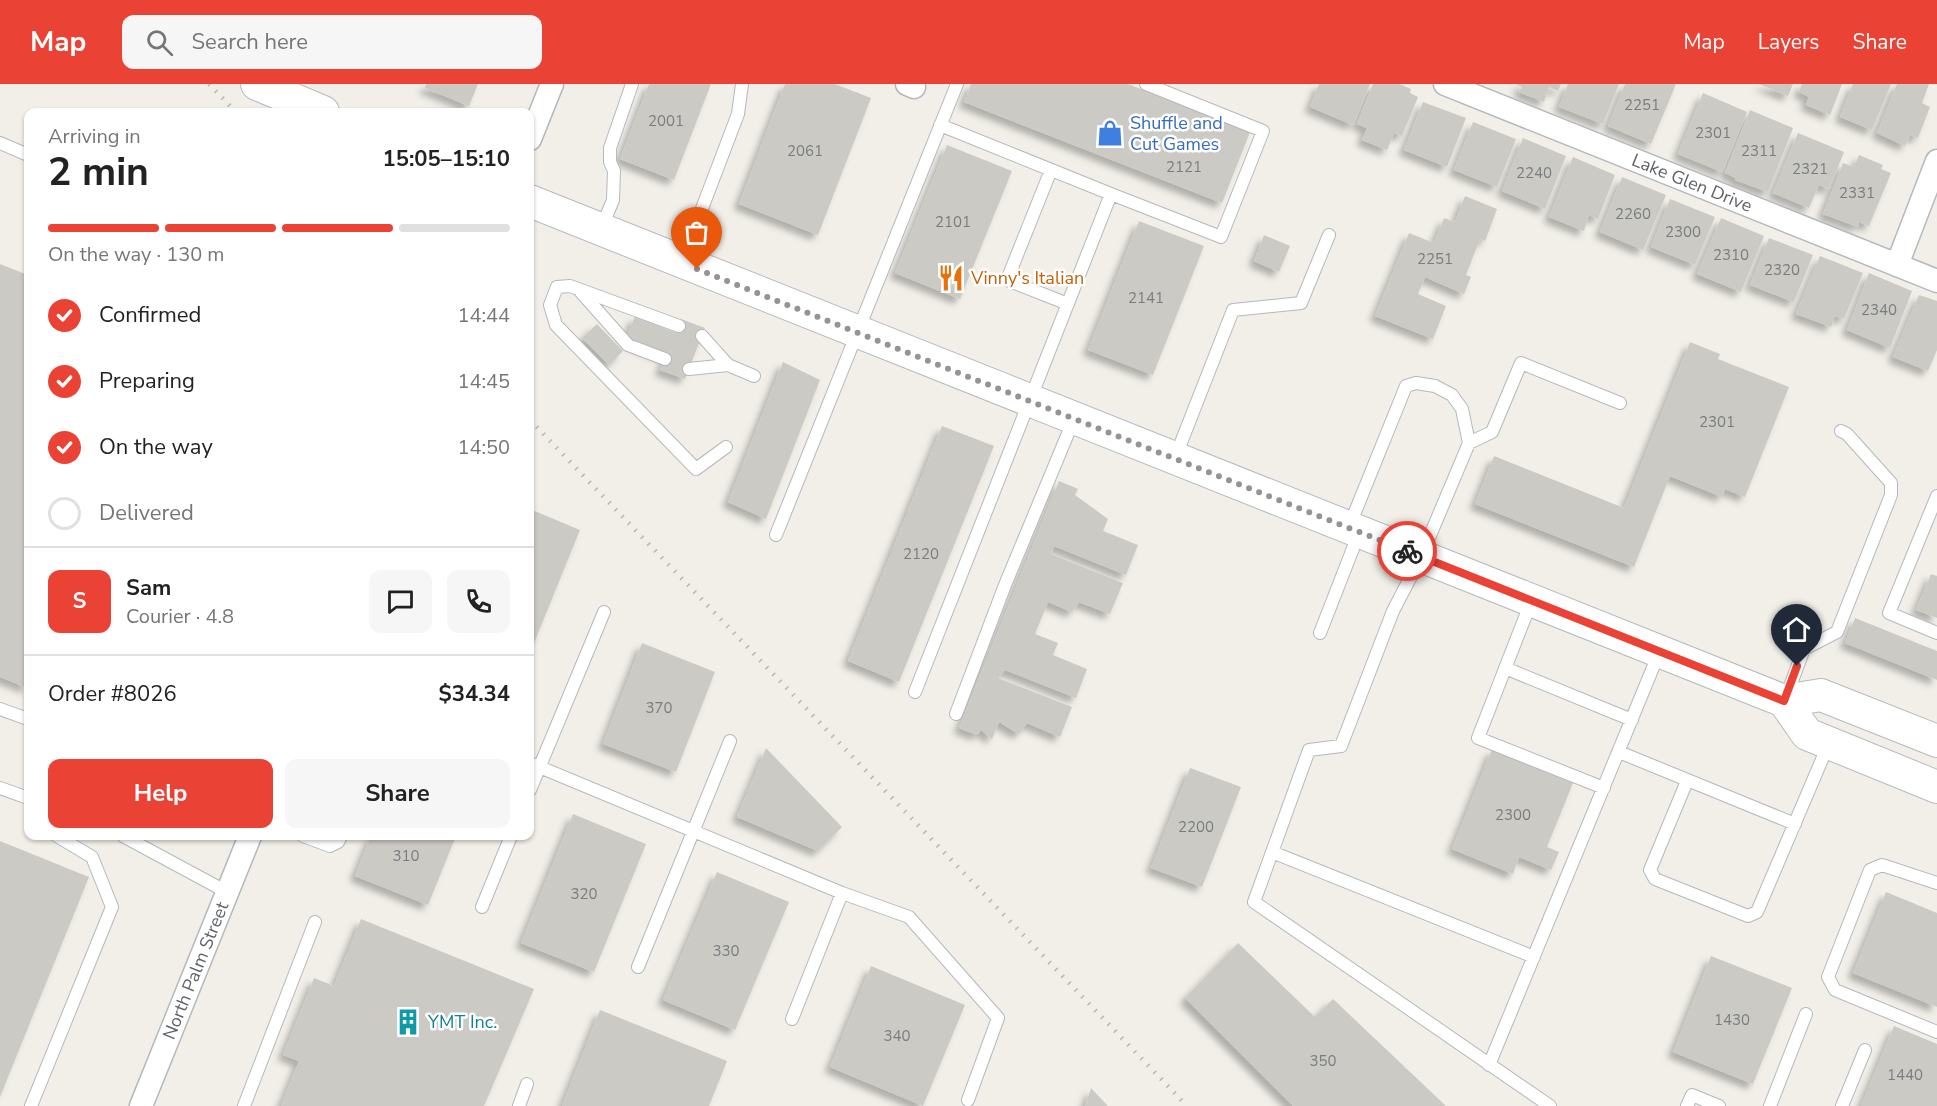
<!DOCTYPE html>
<meta charset="utf-8">
<style>
:root{--surface:#fff;--page:#f6f6f6;--text:#222;--muted:#767676;--line:#e0e0e0;--accent:#ea4335}
body{margin:0;font-family:"Nunito Sans",sans-serif;background:var(--page);color:var(--text);height:100vh;display:flex;flex-direction:column;font-size:22px;white-space:nowrap}
*{box-sizing:border-box;margin:0}
p{font-size:20px;color:var(--muted)}
.icon{flex:none;width:33px;height:33px;fill:none;stroke:currentColor;stroke-width:2;stroke-linecap:round;stroke-linejoin:round}
.map{position:relative;flex:1;overflow:hidden}
.details{position:absolute;left:24px;top:24px;width:510px;height:732px;display:flex;flex-direction:column;background:var(--surface);border-radius:12px;box-shadow:0 2px 4px #0004}
.details>*{flex:none}
.pin{position:absolute;display:grid;place-items:center;width:51px;height:51px;color:#fff;margin:-62px -26px;border-radius:50% 50% 50% 0;rotate:-45deg;box-shadow:0 0 6px #0007}
.pin .icon{rotate:45deg}
.courier{position:absolute;display:grid;place-items:center;width:60px;height:60px;margin:-30px;border:4px solid #ea4335;border-radius:50%;background:#fff;color:#222;box-shadow:0 2px 8px #0007}
.summary em{font-style:normal;font-weight:700}
.summary div{display:flex;flex-direction:column-reverse}
.summary{display:flex;align-items:center;justify-content:space-between;height:102px;padding:0 24px}
h1{font-size:39px;font-weight:700;line-height:45px}
.bar{display:grid;grid-template-columns:repeat(4,1fr);gap:9px 6px;align-content:center;height:72px;padding:0 24px}
.bar i{height:8px;border-radius:4px;background:var(--line)}
.bar .on{background:var(--accent)}
.bar p{grid-column:span 4}
.line{display:flex;align-items:center;gap:15px;padding:0 24px;border-top:2px solid var(--line)}
.line div{flex:1}
.round{display:grid;place-items:center;flex:none;width:63px;height:63px;border-radius:12px;background:var(--page)}
ol{padding:0 24px;list-style:none}
li{display:flex;align-items:center;gap:18px;height:66px}
li p{margin-inline-start:auto}
li .icon{padding:6px;border-radius:50%;background:var(--accent);color:#fff;stroke-width:4}
li:last-child{color:var(--muted)}
li i{width:33px;height:33px;border:3px solid var(--line);border-radius:50%}
.primary-button{display:flex;gap:12px;margin-top:auto;padding:12px 24px}
.primary-button a{flex:1;height:69px;border-radius:12px;background:var(--accent);color:#fff;font-size:24px;font-weight:700;line-height:69px;text-align:center}
.primary-button a+a{background:var(--page);color:var(--text)}
header{display:flex;align-items:center;gap:36px;box-sizing:border-box;height:84px;padding:0 30px;background:var(--accent);color:#fff}
header strong{font-size:28px}
nav{display:flex;gap:33px;margin-inline-start:auto;font-size:21px}
.search{width:420px;height:54px;background:var(--page);display:flex;align-items:center;gap:15px;box-sizing:border-box;padding:0 21px;border-radius:12px;color:var(--muted);font-size:22px}
.map>svg:first-child{display:block}
</style>
<header>
<strong>Map</strong>
<div class="search"><svg class="icon" aria-label="search" viewBox="0 0 24 24"><circle cx="10" cy="10" r="6"/><path d="M15 15l6 6"/></svg>Search here</div>
<nav><a>Map</a><a>Layers</a><a>Share</a></nav>
</header>
<div class="map">
<svg width="1937" height="1022" viewBox="0 0 1937 1022">
<defs>
<filter id="shadow"><feDropShadow dx="-5.5" dy="5.5" stdDeviation="3" flood-color="#0004"/></filter>
</defs>
<rect width="100%" height="100%" fill="#f1efe8"/>
<path fill="#cccac5" filter="url(#shadow)" d="M426,0H478L469,22L425,4Z
M649,0H711L674,96L620,75Z
M785,0H835L871,14L818,151L739,120Z
M971,0H1128L1250,48L1222,119L964,18Z
M1319,0H1370L1353,41L1310,23Z
M1373,0H1399L1411,5L1410,9L1418,13L1402,52L1394,49L1387,66L1362,56L1367,44L1357,40Z
M1515,0H1561L1558,7L1549,3L1544,18L1519,8L1522,3Z
M1568,0H1619L1603,40L1559,23Z
M1625,0H1676L1651,60L1608,42Z
M1759,0H1793L1788,12Z
M1802,0H1842L1830,31L1806,21L1809,13L1799,8Z
M1853,0H1891L1872,46L1840,33Z
M1897,0H1929L1922,19L1930,23L1918,54L1910,51L1905,62L1877,49Z
M1703,9L1747,28L1722,88L1678,70Z
M1423,18L1466,34L1447,83L1404,66Z
M1750,26L1793,44L1768,108L1735,96L1736,94L1725,89Z
M1473,38L1516,55L1497,103L1454,86Z
M1798,49L1844,68L1829,105L1819,101L1809,124L1773,109Z
M1523,54L1566,72L1545,125L1502,107Z
M947,61L1012,87L960,215L895,189Z
M1859,71L1883,81L1881,85L1891,89L1869,142L1859,138L1858,143L1823,130L1843,79L1854,83Z
M1573,73L1615,91L1598,135L1589,131L1584,147L1549,133Z
M1622,93L1666,111L1643,166L1600,148Z
M1465,112L1497,125L1485,157L1480,155L1466,191L1471,193L1464,210L1425,193L1418,210L1446,222L1433,255L1375,232L1409,149L1434,159L1444,134L1455,138Z
M1670,115L1715,133L1695,181L1651,163Z
M1721,134L1764,152L1741,208L1697,190Z
M1139,137L1204,162L1153,291L1088,266Z
M1264,151L1290,162L1279,188L1254,177Z
M1769,154L1813,171L1794,218L1750,201Z
M1820,172L1863,189L1844,235L1835,232L1831,243L1796,230Z
M0,180L28,191V604L0,593Z
M1869,189L1912,207L1890,264L1847,246Z
M1919,211L1937,217V266L1928,287L1893,273Z
M635,232L676,249L681,235L705,244L685,295L660,286L666,273L625,256Z
M597,240L623,267L609,281L582,254Z
M1690,258L1720,270L1718,275L1789,303L1745,413L1725,405L1722,413L1670,392L1634,483L1475,420L1494,372L1624,424Z
M783,278L820,296L766,435L728,418Z
M942,342L994,362L899,598L848,577Z
M1059,397L1078,405L1075,411L1108,435L1103,447L1138,461L1126,491L1054,462L1051,470L1123,499L1110,530L1079,518L1072,528L1048,518L1035,550L1058,559L1053,571L1087,585L1076,614L1005,586L998,594L1072,623L1060,653L1027,639L1019,650L999,638L992,655L981,646L977,651L959,644Z
M530,425L580,446L530,569Z
M1931,490L1937,492V534L1916,526Z
M1855,534L1937,567V596L1845,559Z
M642,559L715,588L676,688L603,660Z
M766,664L842,743L818,767L737,733Z
M1492,665L1573,699L1547,763L1559,768L1551,786L1519,773L1513,790L1452,765Z
M1190,684L1241,703L1202,803L1151,784Z
M573,730L646,760L594,888L521,859Z
M371,752H456L428,821L355,792Z
M0,757L89,793L0,1013Z
M717,788L789,818L735,946L663,916Z
M1886,808L1937,829V923L1853,889Z
M361,835L534,905L484,1022H281L299,977L283,971L314,894L334,902Z
M1238,859L1315,933L1333,915L1446,1022H1293L1185,914Z
M1711,872L1792,904L1753,1000L1673,968Z
M871,882L965,921L923,1022L830,983Z
M600,926L727,977L709,1022H562Z
M1894,942L1937,960V1022H1861Z
M1091,1004L1108,1022H1085Z"/>
<g fill="none" stroke-linecap="round" stroke-linejoin="round">
<g stroke="#b5b8bc" stroke-width="14">
<path id="lane" d="M940,41L1111,110
M0,59L28,71
M1051,86L1007,196L1068,220
M601,145L613,116L614,87L610,78V64L632,0
M682,177L738,30L742,0
M580,207L628,261L665,275
M679,242L570,202L557,203L550,221L556,241L696,385L726,363
M702,252L728,281L754,292
M689,285L728,281
M1469,359L1492,348L1521,279L1620,319
M1175,374L1233,226L1301,219L1329,151
M1937,412L1889,529L1937,549
M1349,443L1406,302L1416,299L1435,302L1452,311L1462,325L1469,359L1421,473L1393,527L1341,662L1309,666L1254,818L1550,1022
M776,451L957,0
M1531,518L1478,654L1604,704
M1320,549L1359,449
M1505,584L1632,636
M915,608L1111,110L1221,153L1263,47L1146,0
M1786,613L1804,565L1837,548L1891,411V399L1847,350L1841,347
M0,625L28,635
M956,630L1005,501L1074,335
M1619,668L1795,740
M530,679L842,809L909,833L998,934L968,1016
M1687,697L1650,786L1655,795L1748,832L1757,828L1829,659
M0,704L28,714
M530,706L604,528
M123,752L227,808
M303,752L330,762L338,758L341,752
M1272,768L1534,873
M1937,799L1882,781L1870,786L1828,893L1835,906L1937,948
M482,823L511,752
M638,883L730,657
M792,935L842,809
M1489,981L1659,569
M31,1022L112,823L92,773L57,752
M244,1022L315,838
M519,1022L527,1000
M1687,1022L1692,1011L1719,1022
M1770,1022L1806,930
M1842,1022L1865,966"/>
</g>
<g stroke="#b5b8bc" stroke-width="25">
<g id="street">
<path d="M907,0L914,3"/>
<path id="s1" d="M1445,0L1937,197"/>
<path d="M530,55L552,0"/>
<path d="M1897,181L1937,77"/>
<path id="s2" d="M141,1022L250,752"/>
</g>
</g>
<g stroke="#b6babf" stroke-width="34">
<path id="secondary" d="M257,0L323,28
M530,117L1784,617L1821,611L1937,657
M1784,617L1807,650L1937,703"/>
</g>
<use href="#lane" stroke="#fff" stroke-width="12"/>
<use href="#street" stroke="#fff" stroke-width="22"/>
<use href="#secondary" stroke="#fff" stroke-width="32"/>
<path stroke="#b6b7b8" stroke-width="4.5" stroke-dasharray="1.5 8" stroke-linecap="butt" d="M209,0L236,28
M530,336L1187,1022"/>
</g>
<g fill="none" stroke-linecap="round" stroke-linejoin="round">
<path stroke="#929495" stroke-width="6" stroke-dasharray="0 10.8" d="M697,185L1407,467"/>
<path stroke="#ea4335" stroke-width="8" d="M1407,467L1784,617L1797,582"/>
</g>
<defs>
<g id="shop-bare" transform="scale(2.07)"><path d="M-5-2.5h2.3a2.7 3.5 0 0 1 5.4 0H5L5.5 6h-11ZM-1.5-2.5h3a1.5 2.3 0 0 0-3 0Z" fill="#3f7fe0" stroke="#fff" stroke-width="2.5" paint-order="stroke"/></g>
<g id="restaurant-bare" transform="scale(2.07)"><path d="M-5-6h1v4h1v-4h1v4h1v-4h1v5L-1.5 .5V6h-2V.5L-5-1ZM5-6V6H3V1.5H1.5Q1.5-4 5-6Z" fill="#e8710a" stroke="#fff" stroke-width="2.5" paint-order="stroke"/></g>
<g id="building-bare" transform="scale(2.07)"><path d="M-4-6H4V6H1V3H-1V6H-4ZM-2.5-4.3h1.7v1.8h-1.7ZM.8-4.3h1.7v1.8H.8ZM-2.5-1h1.7V.8h-1.7ZM.8-1h1.7V.8H.8Z" fill="#0f9aa8" stroke="#fff" stroke-width="2.5" paint-order="stroke"/></g>
</defs>
<g fill-rule="evenodd">
<use href="#shop-bare" x="1110" y="49"/>
<use href="#restaurant-bare" x="951" y="194"/>
<use href="#building-bare" x="408" y="938"/>
</g>
<g text-anchor="middle" stroke-width="5" stroke-linejoin="round" paint-order="stroke">
<g font-size="15" fill="#7a7d7f">
<text x="1642" y="26">2251</text>
<text x="666" y="42">2001</text>
<text x="1713" y="54">2301</text>
<text x="805" y="72">2061</text>
<text x="1759" y="72">2311</text>
<text x="1184" y="88">2121</text>
<text x="1810" y="90">2321</text>
<text x="1534" y="94">2240</text>
<text x="1857" y="114">2331</text>
<text x="1633" y="135">2260</text>
<text x="953" y="143">2101</text>
<text x="1683" y="153">2300</text>
<text x="1731" y="176">2310</text>
<text x="1435" y="180">2251</text>
<text x="1782" y="191">2320</text>
<text x="1146" y="219">2141</text>
<text x="1879" y="231">2340</text>
<text x="1717" y="343">2301</text>
<text x="921" y="475">2120</text>
<text x="659" y="629">370</text>
<text x="1513" y="736">2300</text>
<text x="1196" y="748">2200</text>
<text x="406" y="777">310</text>
<text x="584" y="815">320</text>
<text x="726" y="872">330</text>
<text x="1732" y="941">1430</text>
<text x="897" y="957">340</text>
<text x="1323" y="982">350</text>
<text x="1905" y="996">1440</text>
</g>
<g font-size="18" fill="#366cbe" stroke="#fff" text-anchor="start">
<text x="1130" y="45">Shuffle and<tspan x="1130" dy="21">Cut Games</tspan></text>
</g>
<g font-size="18" fill="#5f6368" stroke="#fff">
<text dy="6" stroke="none"><textPath href="#s1" startOffset="266">Lake Glen Drive</textPath></text>
<text dy="6" stroke="none"><textPath href="#s2" startOffset="146">North Palm Street</textPath></text>
</g>
<g font-size="18" fill="#c56008" stroke="#fff" text-anchor="start">
<text x="971" y="200">Vinny's Italian</text>
</g>
<g font-size="18" fill="#0d838f" stroke="#fff" text-anchor="start">
<text x="428" y="944">YMT Inc.</text>
</g>
</g>
</svg>
<div class="pin" style="left:697px;top:185px;background:#ea580c"><svg class="icon" aria-label="bag" viewBox="0 0 24 24"><path d="M5 8h14l-1 12H6zM9 8a3 3 0 0 1 6 0"/></svg></div>
<div class="pin" style="left:1797px;top:582px;background:#1f2937"><svg class="icon" aria-label="home" viewBox="0 0 24 24"><path d="M3 11l9-7 9 7M6 9v11h12V9"/></svg></div>
<div class="courier" style="left:1407px;top:467px"><svg class="icon" aria-label="bike" viewBox="0 0 24 24"><circle cx="6" cy="16" r="4"/><circle cx="18" cy="16" r="4"/><path d="M6 16l4-8h5l3 8M10 8l3 8H6M13 5h3"/></svg></div>
<section class="details">
<div class="summary"><div><h1>2 min</h1><p>Arriving in</p></div><em>15:05–15:10</em></div>
<div class="bar"><i class="on"></i><i class="on"></i><i class="on"></i><i></i><p>On the way · 130 m</p></div>
<ol>
<li><svg class="icon" aria-label="check" viewBox="0 0 24 24"><path d="M5 12l5 5 9-10"/></svg>Confirmed<p>14:44</p></li>
<li><svg class="icon" aria-label="check" viewBox="0 0 24 24"><path d="M5 12l5 5 9-10"/></svg>Preparing<p>14:45</p></li>
<li><svg class="icon" aria-label="check" viewBox="0 0 24 24"><path d="M5 12l5 5 9-10"/></svg>On the way<p>14:50</p></li>
<li><i></i>Delivered</li>
</ol>
<div class="line" style="height:108px"><b class="round" style="background:var(--accent);color:#fff">S</b><div><b>Sam</b><p>Courier · 4.8</p></div><a class="round"><svg class="icon" aria-label="chat" viewBox="0 0 24 24"><path d="M4 5h16v11H9l-5 4z"/></svg></a><a class="round"><svg class="icon" aria-label="phone" viewBox="0 0 24 24"><path d="M5 4h4l2 5-3 2q2 4 5 5l2-3 5 2v4C11 20 4 13 5 4z"/></svg></a></div>
<div class="line" style="height:78px"><div>Order #8026</div><b>$34.34</b></div>
<div class="primary-button"><a>Help</a><a>Share</a></div>
</section>
</div>
